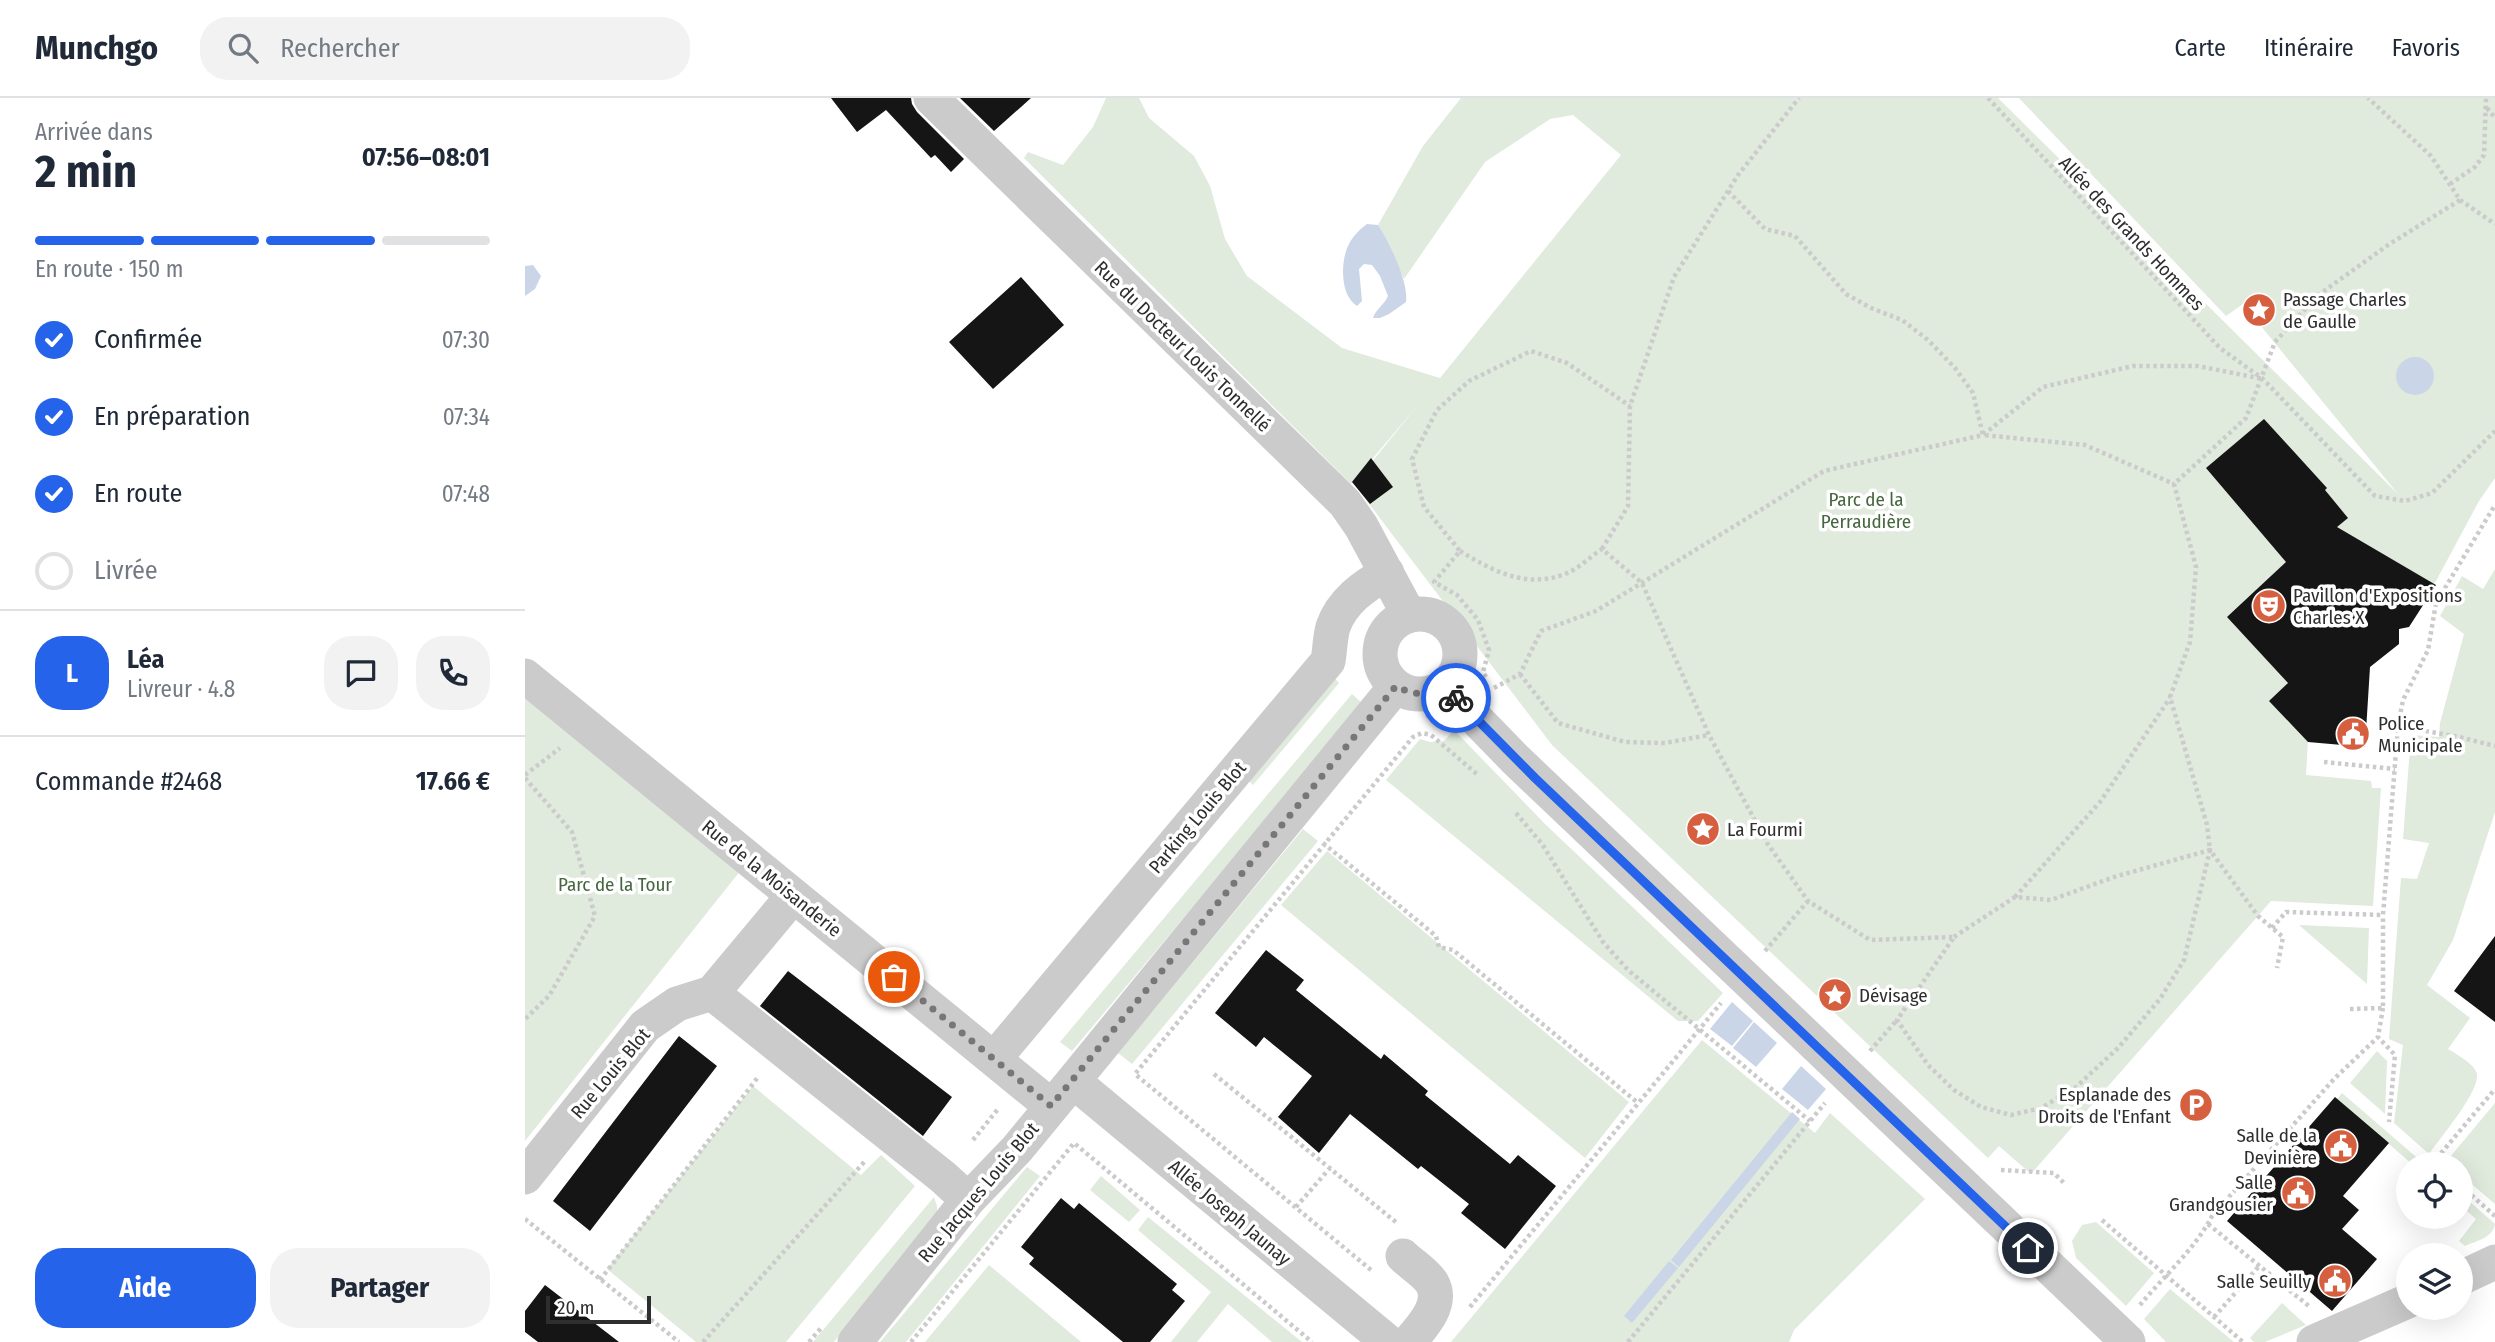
<!DOCTYPE html>
<html lang="fr">
<meta charset="utf-8">
<style>
:root{--surface:#fff;--page:#f2f2f3;--text:#1f2937;--muted:#747a83;--line:#e0e1e3;--accent:#2563eb}
body{margin:0;font-family:"Fira Sans Condensed",sans-serif;background:var(--page);color:var(--text);height:100vh;display:flex;flex-direction:column;font-size:26px;white-space:nowrap}
*{box-sizing:border-box;margin:0}
p{font-size:23px;color:var(--muted)}
.icon{flex:none;width:38px;height:38px;fill:none;stroke:currentColor;stroke-width:2;stroke-linecap:round;stroke-linejoin:round}
.map{position:relative;flex:1;overflow:hidden}
.details{display:flex;flex-direction:column;background:var(--surface);width:525px}
.details>*{flex:none}
.fabs{position:absolute;left:1871px;top:1054px;display:grid;gap:14px}
.fabs a{display:grid;place-items:center;width:77px;height:77px;border-radius:50%;background:var(--surface);box-shadow:0 7px 28px #0002;font-size:35px}
.scale{position:absolute;left:21px;bottom:18px;width:105px;box-sizing:border-box;padding-left:7px;border:4px solid #2e2e2e;border-top:0;font-size:19px;line-height:24px;white-space:nowrap;color:#2e2e2e;-webkit-text-stroke:5px #fff;paint-order:stroke}
.pin{position:absolute;display:grid;place-items:center;width:60px;height:60px;color:#fff;margin:-30px;border:4px solid #fff;border-radius:50%;box-shadow:0 2px 7px #0007}
.courier{position:absolute;display:grid;place-items:center;width:70px;height:70px;margin:-35px;border:5px solid #2563eb;border-radius:50%;background:#fff;color:#222;box-shadow:0 2px 9px #0007}
.headline em{font-style:normal;font-weight:700}
.headline div{display:flex;flex-direction:column-reverse}
.headline{display:flex;align-items:center;justify-content:space-between;height:119px;padding:0 35px}
h1{font-size:46px;font-weight:700;line-height:52px}
.bar{display:grid;grid-template-columns:repeat(4,1fr);gap:10px 7px;align-content:center;height:84px;padding:0 35px}
.bar i{height:9px;border-radius:5px;background:var(--line)}
.bar .on{background:var(--accent)}
.bar p{grid-column:span 4}
.line{display:flex;align-items:center;gap:18px;padding:0 35px;border-top:2px solid var(--line)}
.line div{flex:1}
.round{display:grid;place-items:center;flex:none;width:74px;height:74px;border-radius:28px;background:var(--page)}
ol{padding:0 35px;list-style:none}
li{display:flex;align-items:center;gap:21px;height:77px}
li p{margin-inline-start:auto}
li .icon{padding:7px;border-radius:50%;background:var(--accent);color:#fff;stroke-width:4}
li:last-child{color:var(--muted)}
li i{width:38px;height:38px;border:4px solid var(--line);border-radius:50%}
.action{display:flex;gap:14px;margin-top:auto;padding:14px 35px}
.action a{flex:1;height:80px;border-radius:28px;background:var(--accent);color:#fff;font-size:28px;font-weight:700;line-height:80px;text-align:center}
.action a+a{background:var(--page);color:var(--text)}
header{display:flex;align-items:center;gap:42px;box-sizing:border-box;height:98px;padding:0 35px;background:var(--surface);border-bottom:2px solid var(--line)}
header strong{font-size:33px}
nav{display:flex;gap:38px;margin-inline-start:auto;font-size:24px}
.search{width:490px;height:63px;background:var(--page);display:flex;align-items:center;gap:18px;box-sizing:border-box;padding:0 24px;border-radius:28px;color:var(--muted);font-size:26px}
main{display:flex;flex:1;min-height:0}
.map>svg:first-child{display:block}
</style>
<header>
<strong>Munchgo</strong>
<div class="search"><svg class="icon" aria-label="search" viewBox="0 0 24 24"><circle cx="10" cy="10" r="6"/><path d="M15 15l6 6"/></svg>Rechercher</div>
<nav><a>Carte</a><a>Itinéraire</a><a>Favoris</a></nav>
</header>
<main>
<section class="details">
<div class="headline"><div><h1>2 min</h1><p>Arrivée dans</p></div><em>07:56–08:01</em></div>
<div class="bar"><i class="on"></i><i class="on"></i><i class="on"></i><i></i><p>En route · 150 m</p></div>
<ol>
<li><svg class="icon" aria-label="check" viewBox="0 0 24 24"><path d="M5 12l5 5 9-10"/></svg>Confirmée<p>07:30</p></li>
<li><svg class="icon" aria-label="check" viewBox="0 0 24 24"><path d="M5 12l5 5 9-10"/></svg>En préparation<p>07:34</p></li>
<li><svg class="icon" aria-label="check" viewBox="0 0 24 24"><path d="M5 12l5 5 9-10"/></svg>En route<p>07:48</p></li>
<li><i></i>Livrée</li>
</ol>
<div class="line" style="height:126px"><b class="round" style="background:var(--accent);color:#fff">L</b><div><b>Léa</b><p>Livreur · 4.8</p></div><a class="round"><svg class="icon" aria-label="chat" viewBox="0 0 24 24"><path d="M4 5h16v11H9l-5 4z"/></svg></a><a class="round"><svg class="icon" aria-label="phone" viewBox="0 0 24 24"><path d="M5 4h4l2 5-3 2q2 4 5 5l2-3 5 2v4C11 20 4 13 5 4z"/></svg></a></div>
<div class="line" style="height:91px"><div>Commande #2468</div><b>17.66 €</b></div>
<div class="action"><a>Aide</a><a>Partager</a></div>
</section>
<div class="map">
<svg width="1970" height="1244" viewBox="0 0 1970 1244">
<rect width="100%" height="100%" fill="#fff"/>
<path fill="#e0eadd" d="M581,0H614L624,20L669,58L685,88L700,141L722,178L817,250L915,280L1096,57L1048,17L1025,21L960,64L879,181L853,127L898,48L936,0H1473L1873,396L1718,206L1701,218L1494,0H1970V380L1954,403L1911,483L1783,641L1781,677L1846,683L1847,690H1856L1848,808L1746,803L1506,1076L1474,1048L1463,1060L1027,647L829,386L893,307L826,386L499,60L503,54L538,67L568,29Z
M1970,471V714L1928,842L1902,887L1945,920L1923,951C1931,956 1950,966 1952,976C1955,993 1915,1040 1904,1056L1869,1025L1878,947L1864,941L1876,780L1892,781L1904,745L1878,741L1886,637L1914,639L1915,625L1939,536L1915,518L1937,478L1958,491Z
M807,577L814,585L728,687L720,679Z
M827,596L838,606L547,953L535,944Z
M0,599L216,772L0,1043Z
M929,632L1020,726L1198,895L1173,923H1153L861,682L895,641L905,644L919,643Z
M778,731L793,743L607,966L593,955Z
M802,753L1104,1004L1060,1060L756,807Z
M1774,827L1844,830L1842,886Z
M1177,942L1290,1035L1305,1015L1400,1101L1269,1232L1264,1244H926Z
M1852,953L1862,963L1860,1016L1825,985Z
M228,988L336,1077L356,1057L390,1088L261,1244H171L82,1171Z
M1817,995L1897,1064L1896,1066H1887L1812,1001Z
M1970,1005V1106L1936,1077V1066L1920,1065Z
M502,1069L515,1078L381,1244H355Z
M576,1078L615,1112L604,1124L565,1092Z
M1936,1096L1970,1126C1968,1140 1951,1143 1940,1148L1934,1143L1951,1121L1936,1108Z
M409,1099L412,1108V1117L309,1244H288Z
M623,1119L777,1244H747L703,1206L672,1244H646L686,1194L613,1132Z
M1571,1124L1629,1175L1601,1208L1551,1160L1547,1143L1557,1127Z
M464,1167L556,1244H400Z
M1645,1191L1709,1244H1641L1619,1221Z
M1757,1205L1781,1227L1740,1244H1729L1725,1240Z"/>
<path fill="#cbd5e8" d="M842,126L853,127C864,144 884,184 881,204L864,216L855,220H848C851,211 859,207 863,198L855,178L847,167L839,166L834,171L837,203L832,208C815,198 815,163 824,146C828,138 835,131 842,126Z
M8,167L16,178L10,191L0,198V168Z
M1871 278a19 19 0 1 1 38 0a19 19 0 1 1-38 0Z
M1207,904L1228,923L1207,948L1185,931Z
M1229,924L1252,945L1231,969L1208,950Z
M1276,968L1301,991L1283,1012L1257,991Z
M1267,1014L1275,1021L1154,1169L1146,1162Z
M1144,1163L1153,1170L1107,1225L1099,1218Z"/>
<path fill="#151515" d="M306,0H386L387,6L392,14L439,61L426,74L410,57L406,60L361,12L332,34Z
M435,0H506L469,33Z
M496,179L539,227L468,291L424,244Z
M1739,321L1802,390L1800,392L1823,420L1812,429L1911,487L1884,529L1874,531V546L1845,569L1840,649L1783,644L1744,603L1763,585L1702,519L1761,464L1681,370Z
M846,360L868,389L845,406L827,384Z
M1970,838V924L1929,893Z
M741,852L779,882L771,892L856,961L859,956L903,993L900,997L985,1066L993,1057L1031,1088L980,1151L936,1115L944,1106L896,1068L893,1071L825,1016L794,1055L753,1019L787,978L739,939L731,949L690,915Z
M263,873L427,999L398,1038L235,908Z
M154,938L192,968L65,1133L28,1103Z
M1810,999L1864,1045L1818,1098L1834,1112L1817,1131L1852,1161L1807,1213L1702,1123Z
M536,1100L549,1111L554,1105L652,1186L647,1192L660,1203L625,1244H598L504,1166L509,1160L496,1149Z
M20,1187L94,1244H13L0,1234V1213Z"/>
<g fill="none" stroke-linecap="round" stroke-linejoin="round">
<path stroke="#cbcbcb" stroke-width="4.5" stroke-dasharray="3.5 3.5" stroke-linecap="butt" d="M1463,0L1695,250L1738,281L1850,398L1880,403L1907,395L1970,333
M1962,10L1970,20
M1925,86L1950,69L1959,57L1961,0
M1203,93L1240,131L1270,138L1321,196L1346,210L1377,222L1403,242L1430,270L1448,295L1458,337L1560,347L1649,386
M1935,102L1970,126
M1077,451L1103,408L1105,308L1149,179L1213,77L1274,0
M935,453C968,473 1001,491 1040,476C1053,471 1065,459 1077,451L1117,485L1184,637L1242,745L1283,803L1345,842L1429,839L1372,922L1403,967L1429,992L1456,1009L1486,1017L1516,1010L1550,990L1593,950L1635,901L1659,862L1685,752L1682,727L1645,599L1665,544L1671,469L1649,386L1721,320L1750,244L1792,198L1863,147L1935,102L1906,58L1843,0
M995,576L1033,625L1100,644L1140,645L1184,637
M961,579L958,574L964,552L953,522L932,497L909,484L935,453L899,409L887,361L912,312L944,283L1006,253L1042,265L1105,308
M969,590L995,576L1016,533L1071,513L1299,373L1458,337L1518,289L1608,268H1673L1738,281
M1873,628L1934,639L1970,648
M1799,664L1870,671
M0,677L35,650
M0,680L47,734L70,818L24,898L0,921
M991,715L1017,746L1078,844L1103,872L1285,1023
M798,745L911,838L914,849L928,852L1113,1005
M1490,799L1575,704L1645,600
M1747,830L1761,814L1858,817L1873,628L1878,602L1903,552L1911,505L1970,407
M1429,839L1490,799L1526,802L1589,779L1685,752L1733,818L1758,839L1752,870
M1240,853L1283,803
M1858,910L1853,939L1870,957L1864,1024
M1825,911L1858,910V817
M1345,953L1372,922
M689,976L872,1125
M448,1042L473,1011
M1907,1066L1970,991
M1476,1072L1529,1075L1540,1086
M1936,1088L1970,1118
M771,1109L805,1070
M0,1121L154,1244
M1577,1122L1718,1244
M1683,1126L1785,1209
M846,1172L610,976L888,639L897,635L906,637L953,677
M75,1182L234,978
M1615,1207C1638,1179 1671,1150 1687,1118L1809,981L1853,939
M945,1209L1196,905
M1689,1219L1735,1167
M178,1244L341,1062
M284,1244L297,1229
M386,1244L549,1045L787,1244
M1103,1244L1300,1005"/>
<path stroke="#cbcbcb" stroke-width="35" d="M406,0L820,405L836,428L884,517
M855 556a40 40 0 1 1 80 0a40 40 0 1 1-80 0Z
M0,578L526,1008
M919,588L991,662L1603,1244
M187,895L418,1079L443,1102
M469,961L803,563C805,552 805,539 808,529C817,503 839,488 862,475
M548,983L863,1244
M0,1079L120,928L152,906L187,895L268,798
M878,1158C886,1166 901,1175 907,1185C919,1206 897,1229 884,1244
M1936,1180L1970,1164
M330,1244L443,1102L492,1051L548,983L871,588
M1789,1244L1883,1203"/>
</g>
<g fill="none" stroke-linecap="round" stroke-linejoin="round">
<path stroke="#777" stroke-width="7" stroke-dasharray="0 12.6" d="M369,879L526,1008L871,588C889,598 901,598 919,588L931,600"/>
<path stroke="#2563eb" stroke-width="9" d="M931,600L1010,680L1503,1150"/>
</g>
<defs>
<g id="sight-disc" transform="scale(1.75)"><circle r="9.5" fill="#d65f40" stroke="#fff"/><path d="M0-6L1.8-2.2L6-1.7L2.9 1.2L3.7 5.4L0 3.3L-3.7 5.4L-2.9 1.2L-6-1.7L-1.8-2.2Z" fill="#fff"/></g>
<g id="theatre-disc" transform="scale(1.75)"><circle r="9.5" fill="#d65f40" stroke="#fff"/><path d="M-5-5.5Q0-4 5-5.5V0Q5 5 0 6Q-5 5-5 0ZM-3.3-2.5H-1v1.5H-3.3ZM1-2.5H3.3v1.5H1ZM-2.8 1Q0 5.5 2.8 1Z" fill="#fff"/></g>
<g id="civic-disc" transform="scale(1.75)"><circle r="9.5" fill="#d65f40" stroke="#fff"/><path d="M-.6-6.5H3V-4.5H.6V-3L4-1V1h2V6H-6V1h2V-1L-.6-3ZM-1.2 2.5V6h2.4V2.5Z" fill="#fff"/></g>
<g id="parking-disc" transform="scale(1.75)"><circle r="9.5" fill="#d65f40" stroke="#fff"/><path d="M-3.5-5.5H1a3.5 3.5 0 0 1 0 7H-1V5.5H-3.5ZM-1-3.4V-.6H.8a1.4 1.4 0 0 0 0-2.8Z" fill="#fff"/></g>
</defs>
<g fill-rule="evenodd">
<use href="#sight-disc" x="1734" y="212"/>
<use href="#theatre-disc" x="1744" y="508"/>
<use href="#civic-disc" x="1828" y="636"/>
<use href="#sight-disc" x="1178" y="731"/>
<use href="#sight-disc" x="1310" y="897"/>
<use href="#parking-disc" x="1671" y="1007"/>
<use href="#civic-disc" x="1816" y="1048"/>
<use href="#civic-disc" x="1773" y="1095"/>
<use href="#civic-disc" x="1810" y="1183"/>
</g>
<g text-anchor="middle" stroke-width="7" stroke-linejoin="round" paint-order="stroke">
<g font-size="19" fill="#2e2e2e" stroke="#fff">
<text transform="translate(1607 135) rotate(47)" y="7">Allée des Grands Hommes</text>
<text transform="translate(658 248) rotate(44)" y="7">Rue du Docteur Louis Tonnellé</text>
<text transform="translate(672 719) rotate(-50)" y="7">Parking Louis Blot</text>
<text transform="translate(247 780) rotate(39)" y="7">Rue de la Moisanderie</text>
<text transform="translate(85 975) rotate(-50)" y="7">Rue Louis Blot</text>
<text transform="translate(453 1094) rotate(-50)" y="7">Rue Jacques Louis Blot</text>
<text transform="translate(705 1114) rotate(40)" y="7">Allée Joseph Jaunay</text>
</g>
<g font-size="19" fill="#2e2e2e" stroke="#fff" text-anchor="start">
<text x="1758" y="208">Passage Charles<tspan x="1758" dy="22">de Gaulle</tspan></text>
<text x="1768" y="504">Pavillon d'Expositions<tspan x="1768" dy="22">Charles X</tspan></text>
<text x="1853" y="632">Police<tspan x="1853" dy="22">Municipale</tspan></text>
<text x="1202" y="738">La Fourmi</text>
<text x="1334" y="904">Dévisage</text>
<text x="1646" y="1003" text-anchor="end">Esplanade des<tspan x="1646" dy="22">Droits de l'Enfant</tspan></text>
<text x="1792" y="1044" text-anchor="end">Salle de la<tspan x="1792" dy="22">Devinière</tspan></text>
<text x="1748" y="1091" text-anchor="end">Salle<tspan x="1748" dy="22">Grandgousier</tspan></text>
<text x="1786" y="1190" text-anchor="end">Salle Seuilly</text>
</g>
<g font-size="19" fill="#46663f" stroke="#fff">
<text x="1341" y="408">Parc de la<tspan x="1341" dy="22">Perraudière</tspan></text>
<text x="90" y="793">Parc de la Tour</text>
</g>
</g>
</svg>
<div class="fabs">
<a><svg class="icon" aria-label="locate" viewBox="0 0 24 24"><circle cx="12" cy="12" r="6"/><path d="M12 2v4M12 18v4M2 12h4M18 12h4"/></svg></a>
<a><svg class="icon" aria-label="layers" viewBox="0 0 24 24"><path d="M12 4l9 5-9 5-9-5zM3 14l9 5 9-5"/></svg></a>
</div>
<div class="scale">20 m</div>
<div class="pin" style="left:369px;top:879px;background:#ea580c"><svg class="icon" aria-label="bag" viewBox="0 0 24 24"><path d="M5 8h14l-1 12H6zM9 8a3 3 0 0 1 6 0"/></svg></div>
<div class="pin" style="left:1503px;top:1150px;background:#1f2937"><svg class="icon" aria-label="home" viewBox="0 0 24 24"><path d="M3 11l9-7 9 7M6 9v11h12V9"/></svg></div>
<div class="courier" style="left:931px;top:600px"><svg class="icon" aria-label="bike" viewBox="0 0 24 24"><circle cx="6" cy="16" r="4"/><circle cx="18" cy="16" r="4"/><path d="M6 16l4-8h5l3 8M10 8l3 8H6M13 5h3"/></svg></div>
</div>
</main>
